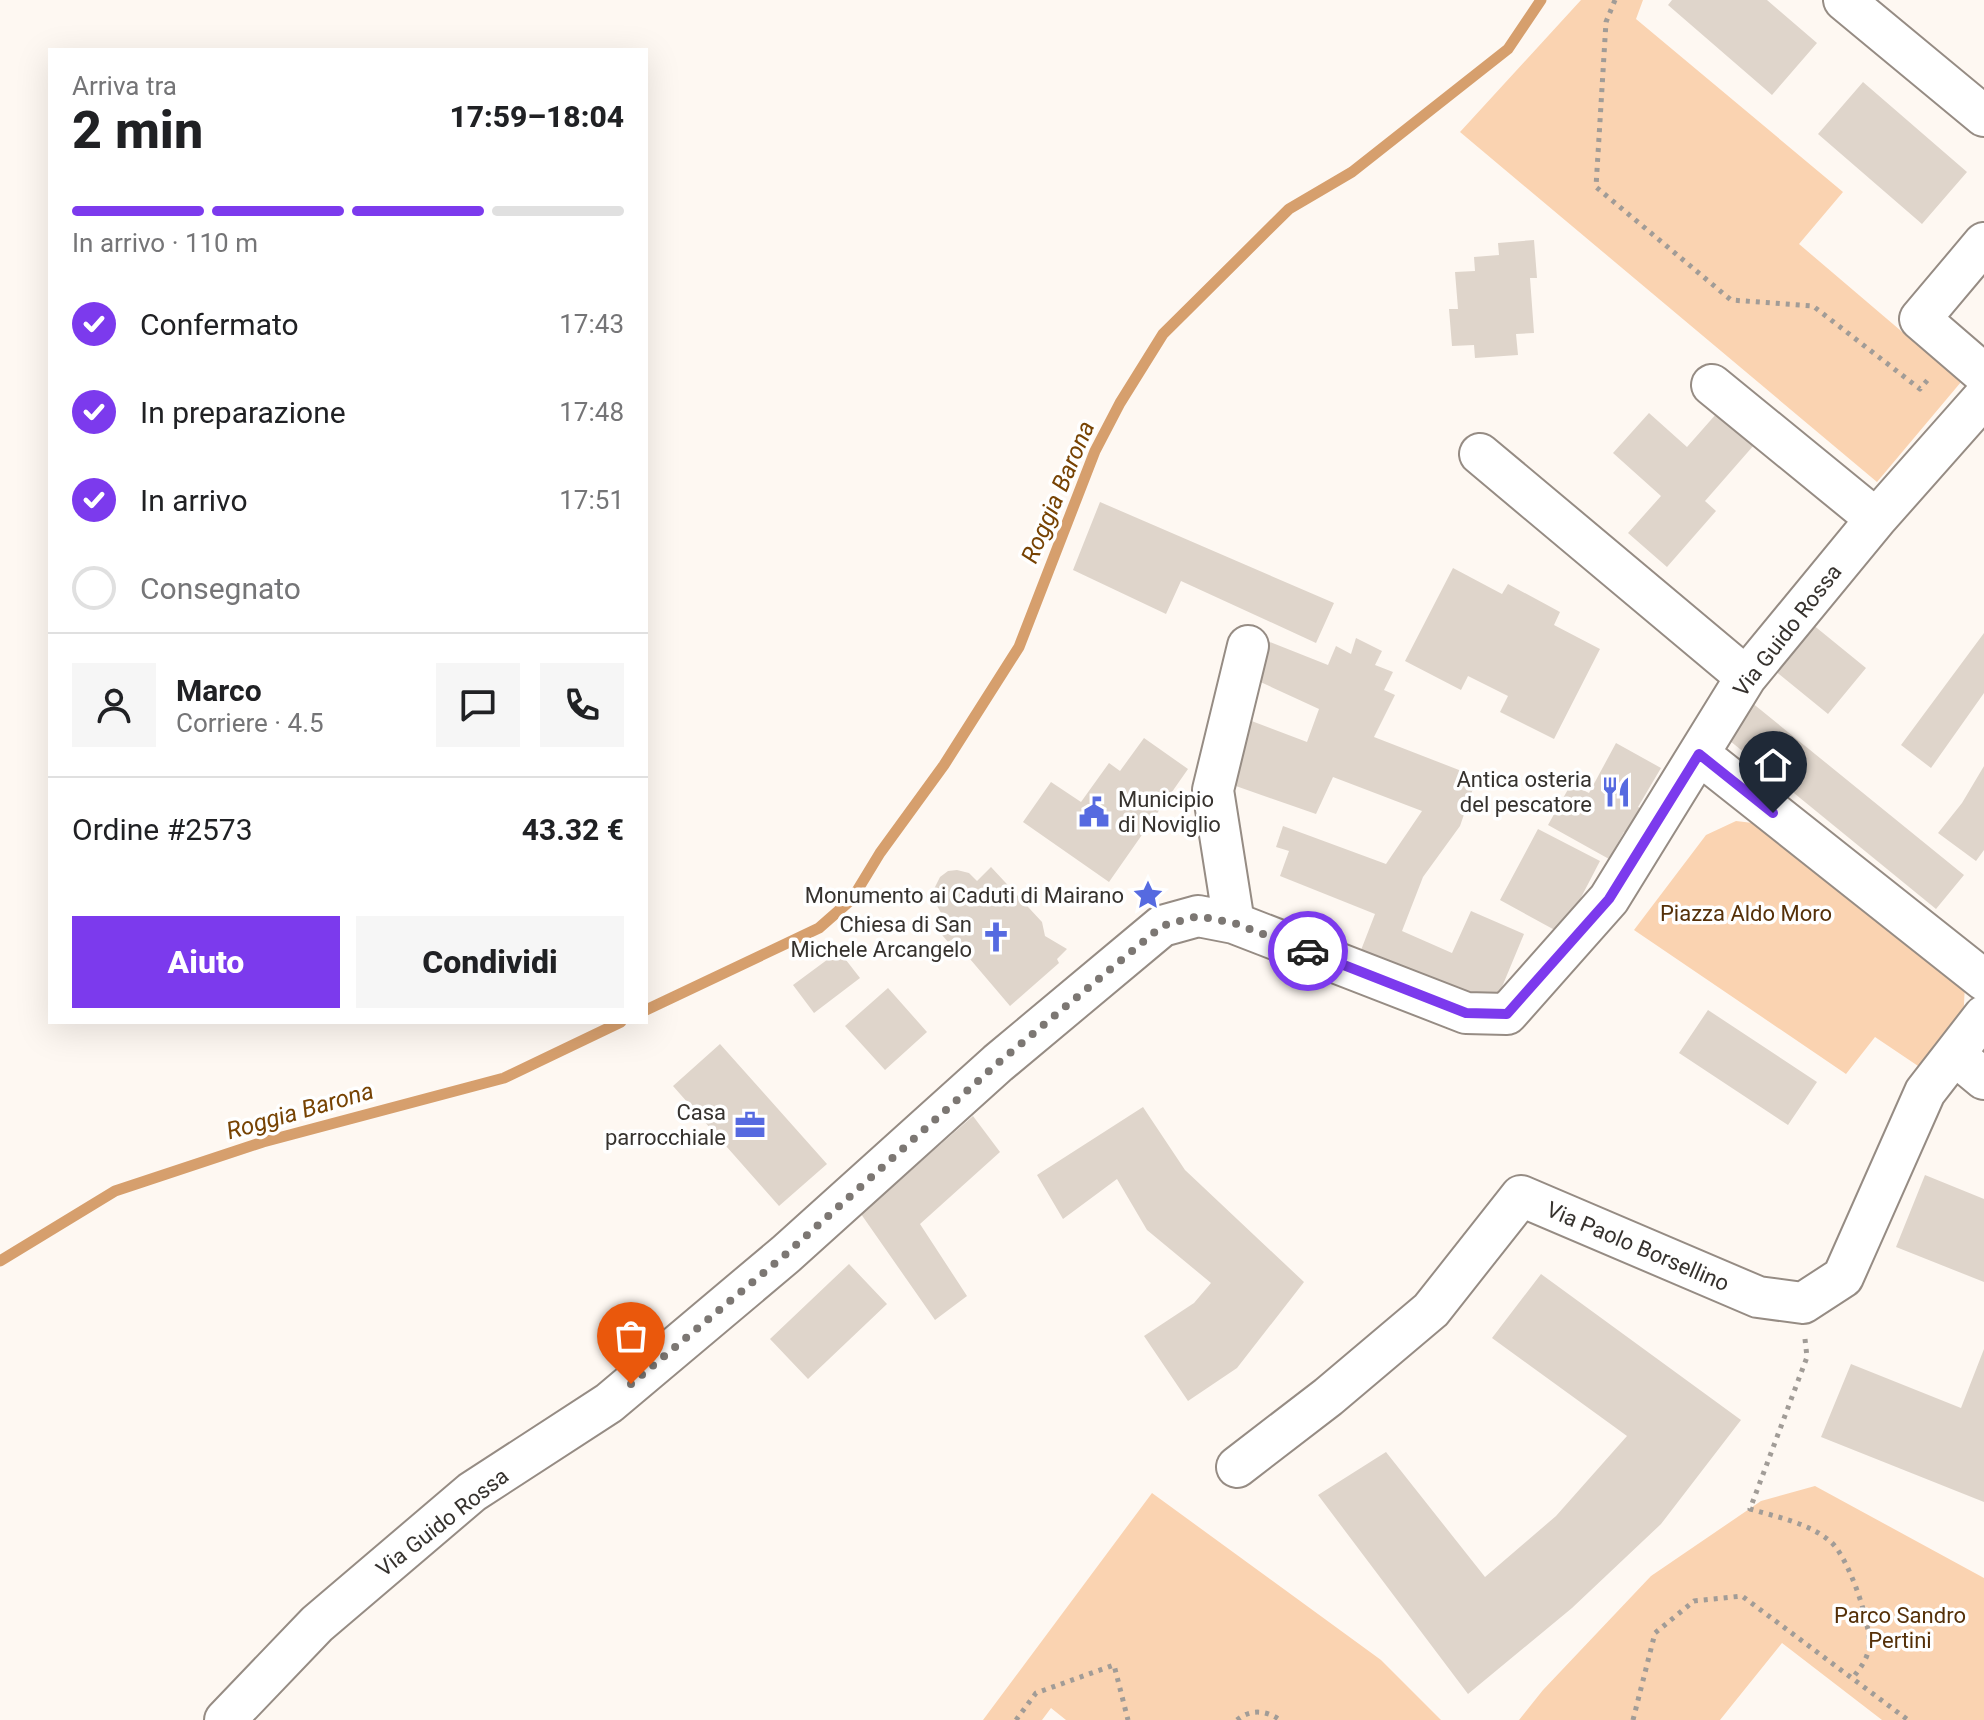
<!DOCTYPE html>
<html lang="it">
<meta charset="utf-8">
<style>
:root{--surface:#fff;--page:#f6f6f6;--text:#202124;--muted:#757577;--line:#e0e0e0;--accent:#7c3aed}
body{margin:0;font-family:Roboto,sans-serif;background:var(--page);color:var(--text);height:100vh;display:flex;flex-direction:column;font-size:30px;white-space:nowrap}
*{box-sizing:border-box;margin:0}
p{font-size:26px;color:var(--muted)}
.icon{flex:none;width:44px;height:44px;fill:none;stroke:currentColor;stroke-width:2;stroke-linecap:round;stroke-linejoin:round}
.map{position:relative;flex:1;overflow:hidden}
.sheet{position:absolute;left:48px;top:48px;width:600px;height:976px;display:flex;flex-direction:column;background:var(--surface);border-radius:0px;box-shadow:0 8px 32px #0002}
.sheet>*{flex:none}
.pin{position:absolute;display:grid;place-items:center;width:68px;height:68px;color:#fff;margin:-82px -34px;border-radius:50% 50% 50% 0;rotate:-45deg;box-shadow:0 0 8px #0007}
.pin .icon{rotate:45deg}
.courier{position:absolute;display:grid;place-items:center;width:80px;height:80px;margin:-40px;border:6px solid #7c3aed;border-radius:50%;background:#fff;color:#222;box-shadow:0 2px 10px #0007}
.overview em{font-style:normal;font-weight:800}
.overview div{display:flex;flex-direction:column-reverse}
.overview{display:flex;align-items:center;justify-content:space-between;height:136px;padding:0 24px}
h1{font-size:52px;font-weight:800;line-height:60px}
.bar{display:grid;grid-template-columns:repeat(4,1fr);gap:12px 8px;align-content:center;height:96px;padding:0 24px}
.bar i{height:10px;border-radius:6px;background:var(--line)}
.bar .on{background:var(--accent)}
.bar p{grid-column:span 4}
.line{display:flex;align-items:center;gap:20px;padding:0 24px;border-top:2px solid var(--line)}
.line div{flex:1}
.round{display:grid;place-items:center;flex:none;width:84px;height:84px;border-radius:0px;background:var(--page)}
ol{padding:0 24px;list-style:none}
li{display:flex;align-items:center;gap:24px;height:88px}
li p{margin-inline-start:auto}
li .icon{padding:8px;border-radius:50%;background:var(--accent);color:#fff;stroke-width:4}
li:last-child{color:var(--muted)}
li i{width:44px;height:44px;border:4px solid var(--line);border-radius:50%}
.primary-button{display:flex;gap:16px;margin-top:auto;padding:16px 24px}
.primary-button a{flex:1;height:92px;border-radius:0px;background:var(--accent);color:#fff;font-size:32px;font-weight:800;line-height:92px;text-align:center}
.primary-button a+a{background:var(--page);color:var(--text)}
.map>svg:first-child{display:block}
</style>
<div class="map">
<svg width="1984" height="1720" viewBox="0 0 1984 1720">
<rect width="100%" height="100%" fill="#fef8f2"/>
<path fill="#fad3b1" d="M1581,0H1643L1636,19L1843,192L1799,244L1961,382L1877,482L1460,132Z
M1736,821L1761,824L1965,984L1963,1024L1927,1072L1875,1037L1846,1074L1634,930L1706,835Z
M1815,1486L1984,1578V1720H1882L1782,1643L1720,1720H1519L1543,1690L1651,1576L1761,1501Z
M1152,1493L1381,1660L1441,1720H1066L1051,1708L1042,1720H983Z"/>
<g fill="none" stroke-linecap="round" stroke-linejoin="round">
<path stroke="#d69f6d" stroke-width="11" d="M646,1010L819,928L852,899L880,853L944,765L1019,647L1095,451L1120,403L1163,334L1289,209L1352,172L1508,49L1541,0
M0,1261L115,1191L263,1142L504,1078L621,1022"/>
</g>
<path fill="#dfd5cb" d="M1672,0H1767L1817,43L1772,95L1668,5Z
M1863,82L1967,172L1922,224L1818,134Z
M1534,240L1537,278H1530L1534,333L1516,334L1518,355L1475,358L1474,345L1452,346L1449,309H1458L1455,272L1475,271L1474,257L1499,255L1498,243Z
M1649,413L1687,447L1717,413L1754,445L1705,501L1716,511L1667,567L1628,533L1661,496L1613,453Z
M1100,502L1334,603L1316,643L1181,581L1166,614L1073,570Z
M1453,568L1502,594L1508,584L1560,612L1554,625L1600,649L1554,739L1500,712L1508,696L1468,676L1461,690L1405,661Z
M1812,624L1866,668L1828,714L1774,670Z
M1984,633V693L1931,768L1901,745Z
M1252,635L1328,665L1336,646L1351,654L1356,638L1382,651L1375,665L1393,672L1384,690L1395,695L1374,737L1477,777L1460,826L1423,877L1402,931L1452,953L1471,911L1524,934L1497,999L1461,1003L1356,963L1375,914L1280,876L1289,851L1276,847L1283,826L1386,864L1422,811L1333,777L1316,814L1233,785L1249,720L1307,742L1319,709L1243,674Z
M1751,702L1964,875L1936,909L1724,736Z
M1144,738L1188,769L1109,882L1023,822L1051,782L1081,802L1109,763L1120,771Z
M1616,743L1661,768L1638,807L1650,814L1636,839L1624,832L1609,859L1548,825L1571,784L1589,793Z
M1984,766V850L1976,861L1938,833L1962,803Z
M1538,829L1600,861L1562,934L1500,900Z
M991,867L1042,922L1045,936L1067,949L1057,959L1059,963L1010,1006L953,939L948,942L936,928L945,920L931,895L940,877L948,871L957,870L969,873L977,881Z
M839,951L860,978L814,1013L793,985Z
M888,988L927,1032L885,1070L845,1026Z
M1708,1010L1817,1082L1788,1125L1679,1053Z
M720,1044L827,1164L779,1206L673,1086Z
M1143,1107L1185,1170L1304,1282L1237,1368L1188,1401L1144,1336L1194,1303L1211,1283L1147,1230L1117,1179L1063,1219L1037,1175Z
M973,1116L1000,1152L920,1224L967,1296L935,1320L861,1214Z
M1925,1175L1984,1199V1282L1896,1247Z
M849,1264L887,1304L808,1379L770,1339Z
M1541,1274L1741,1420L1661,1524L1572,1608L1468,1694L1318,1495L1386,1452L1485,1577L1556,1516L1627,1436L1492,1338Z
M1984,1349V1502L1821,1437L1851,1364L1961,1408Z"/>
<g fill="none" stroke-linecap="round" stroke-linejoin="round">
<g stroke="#968c84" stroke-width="44">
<path id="minor" d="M1844,0L1984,116
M1984,243L1920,319L1984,374
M1712,385L1876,519
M1480,454L1746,677
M1699,754L1984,980
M1234,923L1213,790L1248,646
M1955,1055L1984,1079
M1237,1467L1328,1397L1431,1310L1521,1196L1758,1297L1803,1303L1843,1277L1925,1092L1984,1016
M225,1720L317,1624L472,1492L609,1403L786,1254L998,1063L1162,926L1198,916L1234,923L1466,1013L1507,1014L1609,899L1746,677L1876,519L1984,397"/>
</g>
<path stroke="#a19c97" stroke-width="5" stroke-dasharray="4 6" stroke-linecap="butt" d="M1615,0L1606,22L1596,187L1731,300L1813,306L1920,389L1931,376
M1805,1339L1807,1357L1750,1509C1777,1517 1809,1523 1831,1542C1848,1557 1871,1622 1869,1646C1868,1659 1860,1668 1852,1679
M1016,1720L1036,1693L1114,1665L1128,1720
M1237,1720C1250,1709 1266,1710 1280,1720
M1633,1720L1655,1633L1694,1601L1742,1596L1908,1720"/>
<use href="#minor" stroke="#fff" stroke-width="40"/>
</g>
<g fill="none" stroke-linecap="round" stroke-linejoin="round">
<path stroke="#7c7773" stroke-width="8" stroke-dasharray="0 14.4" d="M631,1384L786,1254L998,1063L1162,926L1198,916L1234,923L1308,951"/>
<path stroke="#7c3aed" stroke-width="10" d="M1308,951L1466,1013L1507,1014L1609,899L1699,754L1773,813"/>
</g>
<defs>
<g id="restaurant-bare" transform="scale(2.4)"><path d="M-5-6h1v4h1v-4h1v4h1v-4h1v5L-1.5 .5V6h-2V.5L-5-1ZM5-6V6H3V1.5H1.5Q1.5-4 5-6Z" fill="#566ae0" stroke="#fff" stroke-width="2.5" paint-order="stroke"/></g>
<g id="civic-bare" transform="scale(2.4)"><path d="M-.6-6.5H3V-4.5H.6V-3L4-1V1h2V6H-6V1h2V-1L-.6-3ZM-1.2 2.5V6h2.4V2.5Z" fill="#566ae0" stroke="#fff" stroke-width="2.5" paint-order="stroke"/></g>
<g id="sight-bare" transform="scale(2.4)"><path d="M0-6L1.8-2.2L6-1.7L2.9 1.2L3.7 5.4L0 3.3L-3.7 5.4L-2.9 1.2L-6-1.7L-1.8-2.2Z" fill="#566ae0" stroke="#fff" stroke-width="2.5" paint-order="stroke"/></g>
<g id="church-bare" transform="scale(2.4)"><path d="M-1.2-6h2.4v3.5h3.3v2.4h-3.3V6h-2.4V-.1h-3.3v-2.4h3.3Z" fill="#566ae0" stroke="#fff" stroke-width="2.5" paint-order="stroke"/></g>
<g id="office-bare" transform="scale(2.4)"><path d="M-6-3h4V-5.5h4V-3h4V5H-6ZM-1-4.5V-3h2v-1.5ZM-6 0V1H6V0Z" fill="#566ae0" stroke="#fff" stroke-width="2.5" paint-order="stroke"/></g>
</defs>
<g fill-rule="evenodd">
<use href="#restaurant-bare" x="1616" y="792"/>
<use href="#civic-bare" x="1094" y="812"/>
<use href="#sight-bare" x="1148" y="895"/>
<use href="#church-bare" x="996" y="937"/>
<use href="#office-bare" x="750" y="1125"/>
</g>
<g text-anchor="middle" stroke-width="7" stroke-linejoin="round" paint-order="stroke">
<g font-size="22" fill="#36322e" stroke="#fff">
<text transform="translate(1787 630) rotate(-52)" y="8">Via Guido Rossa</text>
<text transform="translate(1638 1246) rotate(23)" y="8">Via Paolo Borsellino</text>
<text transform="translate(442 1522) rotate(-38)" y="8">Via Guido Rossa</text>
</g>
<g font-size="22" fill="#36322e" stroke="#fff" text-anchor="end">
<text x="1592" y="787">Antica osteria<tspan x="1592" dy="25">del pescatore</tspan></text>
<text x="1118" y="807" text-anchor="start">Municipio<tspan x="1118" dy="25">di Noviglio</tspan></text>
<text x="1124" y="903">Monumento ai Caduti di Mairano</text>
<text x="972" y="932">Chiesa di San<tspan x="972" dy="25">Michele Arcangelo</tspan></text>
<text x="726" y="1120">Casa<tspan x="726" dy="25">parrocchiale</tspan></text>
</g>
<g font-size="22" fill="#553008" stroke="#fff">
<text x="1746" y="921">Piazza Aldo Moro</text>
<text x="1900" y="1623">Parco Sandro<tspan x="1900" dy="25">Pertini</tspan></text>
</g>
<g font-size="24" font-style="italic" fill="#774303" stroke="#fff">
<text transform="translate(1058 492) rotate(-67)" y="8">Roggia Barona</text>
<text transform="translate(300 1111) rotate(-16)" y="8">Roggia Barona</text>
</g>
</g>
</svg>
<div class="pin" style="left:631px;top:1384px;background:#ea580c"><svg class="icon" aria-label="bag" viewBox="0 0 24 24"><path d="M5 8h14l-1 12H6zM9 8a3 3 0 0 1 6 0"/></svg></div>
<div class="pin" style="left:1773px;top:813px;background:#1f2937"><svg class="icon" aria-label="home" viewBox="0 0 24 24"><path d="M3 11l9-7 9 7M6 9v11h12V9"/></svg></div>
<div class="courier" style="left:1308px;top:951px"><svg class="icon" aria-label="car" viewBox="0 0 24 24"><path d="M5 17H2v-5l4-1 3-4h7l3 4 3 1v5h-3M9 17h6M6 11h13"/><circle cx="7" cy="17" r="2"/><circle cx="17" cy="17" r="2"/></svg></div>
<section class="sheet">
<div class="overview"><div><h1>2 min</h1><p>Arriva tra</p></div><em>17:59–18:04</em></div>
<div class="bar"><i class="on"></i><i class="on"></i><i class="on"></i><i></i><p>In arrivo · 110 m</p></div>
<ol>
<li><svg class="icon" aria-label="check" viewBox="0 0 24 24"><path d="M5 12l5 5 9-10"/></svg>Confermato<p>17:43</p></li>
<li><svg class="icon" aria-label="check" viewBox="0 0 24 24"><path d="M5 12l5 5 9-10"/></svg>In preparazione<p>17:48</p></li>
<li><svg class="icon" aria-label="check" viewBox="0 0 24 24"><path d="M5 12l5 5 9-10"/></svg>In arrivo<p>17:51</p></li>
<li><i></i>Consegnato</li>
</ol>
<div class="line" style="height:144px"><a class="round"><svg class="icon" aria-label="person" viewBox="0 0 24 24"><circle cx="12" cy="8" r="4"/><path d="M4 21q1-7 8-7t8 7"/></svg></a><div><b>Marco</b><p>Corriere · 4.5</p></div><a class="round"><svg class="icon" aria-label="chat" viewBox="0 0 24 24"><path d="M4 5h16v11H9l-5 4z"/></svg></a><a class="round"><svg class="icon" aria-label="phone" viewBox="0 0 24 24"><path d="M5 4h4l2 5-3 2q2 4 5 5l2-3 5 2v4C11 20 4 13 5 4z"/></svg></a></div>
<div class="line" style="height:104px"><div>Ordine #2573</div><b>43.32 €</b></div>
<div class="primary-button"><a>Aiuto</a><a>Condividi</a></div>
</section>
</div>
